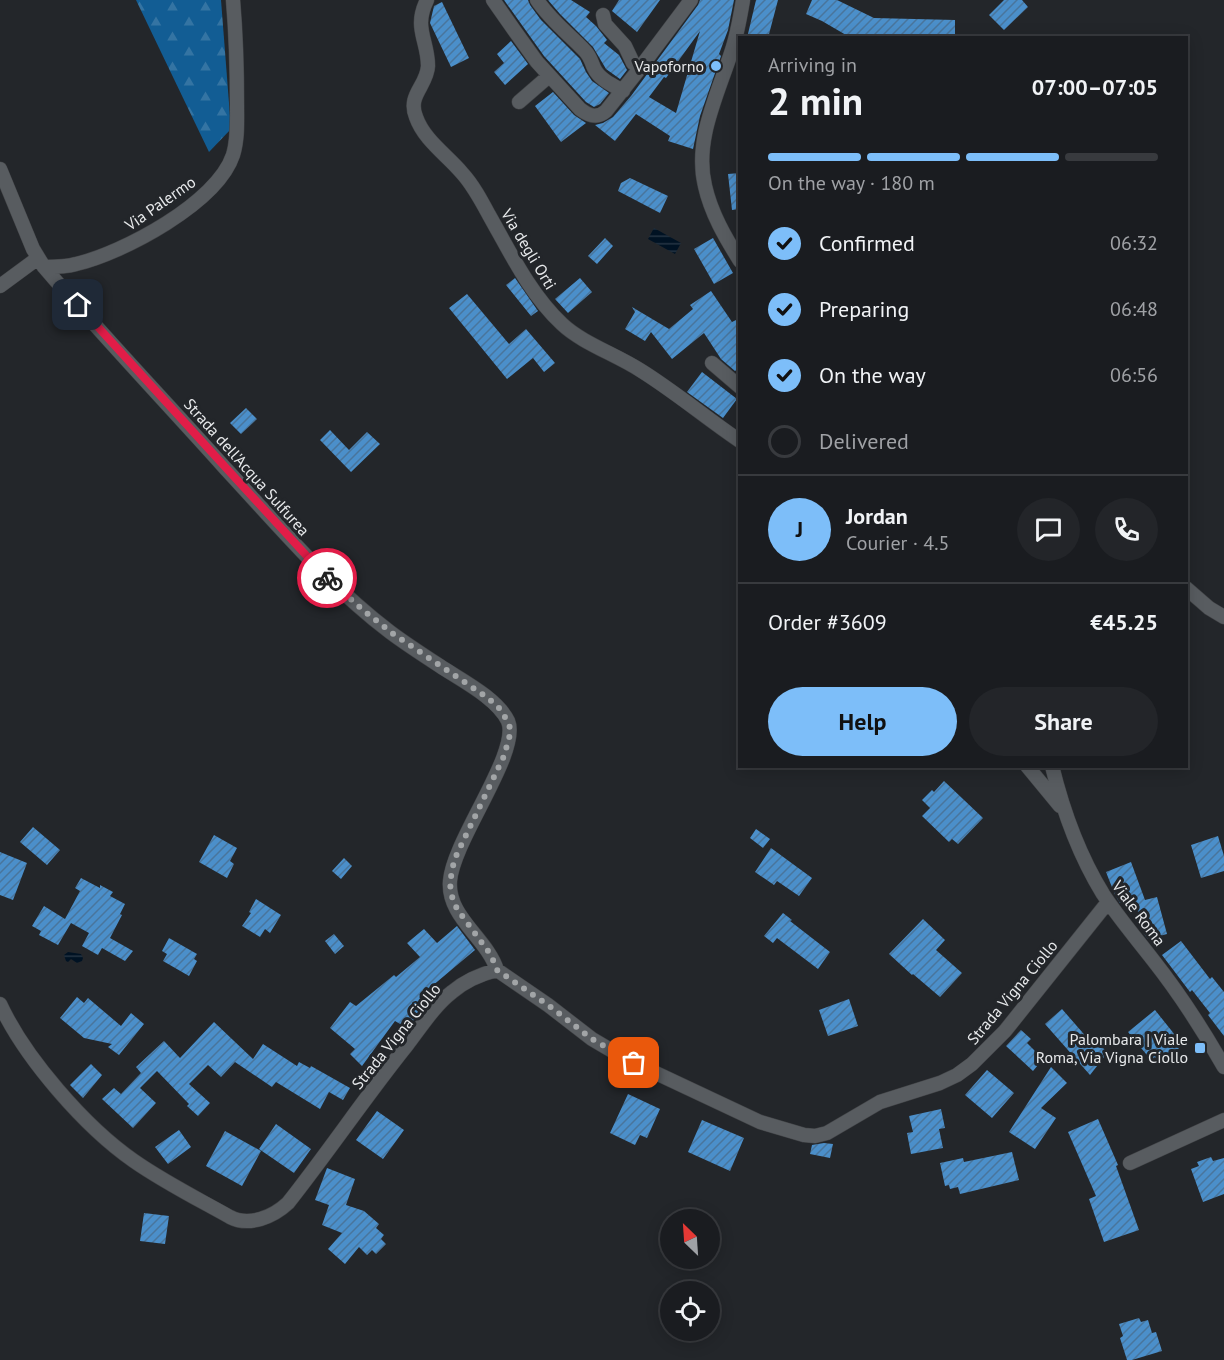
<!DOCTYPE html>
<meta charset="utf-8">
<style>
:root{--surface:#1a1c20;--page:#232529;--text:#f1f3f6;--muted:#9fa1a5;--line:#383a3e;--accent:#7dbef9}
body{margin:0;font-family:"PT Sans",sans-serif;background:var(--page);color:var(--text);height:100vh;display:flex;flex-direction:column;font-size:22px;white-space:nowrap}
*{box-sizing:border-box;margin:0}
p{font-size:20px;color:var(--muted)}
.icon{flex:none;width:33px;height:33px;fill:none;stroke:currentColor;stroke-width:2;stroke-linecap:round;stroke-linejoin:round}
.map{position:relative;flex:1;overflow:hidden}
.details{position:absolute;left:738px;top:36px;width:450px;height:732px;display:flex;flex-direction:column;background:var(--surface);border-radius:0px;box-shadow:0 3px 15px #0003,0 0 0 2px var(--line)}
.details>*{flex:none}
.needle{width:39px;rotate:335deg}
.controls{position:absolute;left:660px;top:1209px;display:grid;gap:12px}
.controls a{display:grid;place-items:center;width:60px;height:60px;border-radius:50%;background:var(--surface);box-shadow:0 3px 15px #0003,0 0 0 2px var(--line);font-size:30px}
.pin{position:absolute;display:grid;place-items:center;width:51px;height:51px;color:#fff;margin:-26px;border-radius:12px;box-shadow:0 3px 9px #0006}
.courier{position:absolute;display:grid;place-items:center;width:60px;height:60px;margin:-30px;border:4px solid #e11d48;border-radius:50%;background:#fff;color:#222;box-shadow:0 2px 8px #0007}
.headline em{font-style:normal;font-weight:800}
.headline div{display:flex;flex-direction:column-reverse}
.headline{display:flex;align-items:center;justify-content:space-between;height:102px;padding:0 30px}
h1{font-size:39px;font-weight:800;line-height:45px}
.bar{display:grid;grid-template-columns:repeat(4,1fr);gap:9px 6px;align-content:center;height:72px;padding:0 30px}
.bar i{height:8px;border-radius:4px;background:var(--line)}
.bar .active{background:var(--accent)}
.bar p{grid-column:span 4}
.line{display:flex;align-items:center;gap:15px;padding:0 30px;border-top:2px solid var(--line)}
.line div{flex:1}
.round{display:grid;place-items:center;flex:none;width:63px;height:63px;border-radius:32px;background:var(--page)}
ol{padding:0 30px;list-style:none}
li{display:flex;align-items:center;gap:18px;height:66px}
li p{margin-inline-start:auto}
li .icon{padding:6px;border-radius:50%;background:var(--accent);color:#111;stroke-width:4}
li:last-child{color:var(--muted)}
li i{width:33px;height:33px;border:3px solid var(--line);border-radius:50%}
.primary-button{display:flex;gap:12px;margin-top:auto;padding:12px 30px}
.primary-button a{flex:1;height:69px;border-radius:36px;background:var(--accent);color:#111;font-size:24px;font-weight:800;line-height:69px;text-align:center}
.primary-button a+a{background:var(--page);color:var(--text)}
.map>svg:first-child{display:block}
</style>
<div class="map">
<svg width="1224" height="1360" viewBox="0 0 1224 1360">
<defs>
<pattern id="forest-firs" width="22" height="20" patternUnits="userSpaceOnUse" patternTransform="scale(1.5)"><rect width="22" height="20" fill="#125d94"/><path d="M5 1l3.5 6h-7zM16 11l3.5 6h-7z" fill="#3474a3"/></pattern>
<pattern id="water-rules" width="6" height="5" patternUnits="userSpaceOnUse" patternTransform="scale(1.5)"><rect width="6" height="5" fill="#001223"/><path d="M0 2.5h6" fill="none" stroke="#253443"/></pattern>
<pattern id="building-hatch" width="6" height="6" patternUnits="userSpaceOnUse" patternTransform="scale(1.5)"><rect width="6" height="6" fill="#4b8fca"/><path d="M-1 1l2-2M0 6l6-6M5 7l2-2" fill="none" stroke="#49759c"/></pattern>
</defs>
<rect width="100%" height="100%" fill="#23262a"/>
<path fill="url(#forest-firs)" d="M136,0H221L231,129L209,152Z"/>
<path fill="url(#water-rules)" d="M654,228L681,243L675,254L648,239Z
M68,952L81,954L83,958L82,961L77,963L71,959L68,962L66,961L64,955Z"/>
<path fill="url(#building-hatch)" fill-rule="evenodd" d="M504,0H528L530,5L541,20L580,59L586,72L592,81L609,93L600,104L594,107L586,102L544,56Z
M548,0H571L590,12L586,17L596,26L607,40L604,43L619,55L627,70L620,79L606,69L593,47L560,14Z
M619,0H660L637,32L612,11Z
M700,0H734L728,30L719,54L721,56L700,116L693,149L668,141L670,136L636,114L615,141L595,125L603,123L613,117L631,96L698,5ZM700,31L676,113L649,97L664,77L666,78Z
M756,0H778L768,38H747Z
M812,0H837L874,18L955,20V38H885L846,35L822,21L806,14Z
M1004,0H1022L1028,7L1004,30L989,15Z
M442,2L469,58L451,67L430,23L434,6Z
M511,41L528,64L505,85L494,72L504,63L497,54Z
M553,92L574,115L586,123L561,142L535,106Z
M740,173V209L732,210L728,174Z
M630,178L668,196L660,213L618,191L621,183Z
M605,238L613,246L597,264L588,256Z
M713,238L733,273L714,284L694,249Z
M515,278L538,311L531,316L506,285Z
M580,278L592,292L568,313L555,299Z
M711,291L732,322L740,318V368L735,371L721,359L704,333L672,359L651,332L645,341L625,329L635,312L632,307L669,329L693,309L690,305Z
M467,294L509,344L526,329L555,363L544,372L533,358L507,379L449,308Z
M702,372L737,399L723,418L687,392Z
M246,408L257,419L241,434L230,423Z
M330,430L349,450L367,432L380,444L351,472L320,440Z
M944,781L983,818L958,844L952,839L949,842L922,816L930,808L922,800L932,790L934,792Z
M33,827L60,850L47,865L20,842Z
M756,829L770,839L763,848L750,838Z
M214,835L237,848L230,861L234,864L227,878L199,862Z
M1218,836L1224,856V871L1201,878L1191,845Z
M771,848L812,878L799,896L777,881L774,885L755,872Z
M0,852L27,863L13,900L0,895Z
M344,858L352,866L341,879L332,871Z
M1131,862L1145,900L1157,897L1167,934L1148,939L1144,934L1134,898L1120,903L1115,895L1106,872Z
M81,878L100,888V885L113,892L110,896L125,904L120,914L122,915L110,938L133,951L125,961L102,948L98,955L82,946L89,933L71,923L58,945L39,935L41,931L32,926L44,906L65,919L80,891L75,888Z
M256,899L281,915L270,933L265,929L260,937L242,926L251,913L249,912Z
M783,913L792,920L790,921L830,952L818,969L777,938L773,943L764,936Z
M923,919L945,940L936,950L962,973L940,997L913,974L912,975L889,954Z
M457,926L475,950L419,997L427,1004L407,1028L395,1021L362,1066L350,1054L355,1049L330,1028L350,1002L356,1006L394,975L396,977L420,957L407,943L424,929L437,943Z
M334,934L344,946L335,954L325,941Z
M169,938L197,954L194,959L197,961L189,976L163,961L167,954L162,951Z
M1181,941L1210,979L1212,977L1224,992V1036L1208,1015L1210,1013L1192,990L1190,992L1162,955Z
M77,997L84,1003L88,998L121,1026L131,1013L144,1024L119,1055L108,1047L112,1044L84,1038L60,1018Z
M849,999L858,1026L828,1036L819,1010Z
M1062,1009L1089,1040L1090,1038L1108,1052L1090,1075L1045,1024Z
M1155,1010L1183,1045L1160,1063L1155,1057L1151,1060L1128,1032Z
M214,1022L253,1059L263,1044L297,1066L299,1062L310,1068L311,1066L350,1088L343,1100L329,1092L320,1109L276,1082L272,1087L235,1062L221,1077L208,1065L189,1084L210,1103L198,1116L187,1106L189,1104L157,1071L140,1088L156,1103L133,1128L102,1099L114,1088L121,1094L141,1073L136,1067L164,1041L180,1058Z
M1021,1030L1031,1039L1027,1043L1043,1059L1033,1071L1006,1046Z
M91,1064L102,1075L83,1098L70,1085Z
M1051,1067L1067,1083L1041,1108L1056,1118L1035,1149L1009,1132Z
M987,1070L1014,1093L992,1118L965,1095Z
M628,1094L660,1109L647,1138L640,1135L635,1145L610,1133Z
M941,1109L945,1128L939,1129L943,1148L911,1154L907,1133L913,1132L909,1116Z
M377,1111L404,1130L383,1159L356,1140Z
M1098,1119L1118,1165L1116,1166L1139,1230L1104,1242L1089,1199L1096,1196L1068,1132Z
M702,1120L744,1138L730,1171L688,1152Z
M276,1124L311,1149L294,1173L259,1149Z
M179,1130L191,1147L168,1164L155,1147Z
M225,1131L261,1151L242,1186L206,1166Z
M824,1143L833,1144L830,1158L810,1154L812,1145Z
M1012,1152L1019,1180L960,1194L958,1187L950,1189L949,1185L945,1186L940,1163L963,1158L964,1162Z
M1211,1157L1213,1161L1224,1158V1194L1203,1202L1191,1169L1199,1166L1197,1162Z
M327,1168L355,1179L346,1205L364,1211L379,1224L376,1228L384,1235L381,1239L386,1244L376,1254L372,1250L367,1255L359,1247L345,1264L328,1249L342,1233L322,1225L329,1205L315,1200Z
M144,1213L169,1216L165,1244L140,1241Z
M1139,1318L1141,1322L1148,1320L1152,1333L1156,1332L1162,1351L1132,1360H1127L1120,1338L1123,1336L1119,1324Z"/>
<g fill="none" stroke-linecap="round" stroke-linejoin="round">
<g stroke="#414346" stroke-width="15">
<path id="street" d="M427,0C413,28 428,40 428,66C427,86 407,95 416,117C424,140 447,155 462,173C473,185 481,200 489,215C510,252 530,294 562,324C582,343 615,354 640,370C674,391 706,418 740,441
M493,0L514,30L537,62L580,109C589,116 597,119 606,111L637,72L691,0
M537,0C550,20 569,34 585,51C590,56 591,61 594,68C599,79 612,85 623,91
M603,15L605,24L625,46L633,63
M519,102L549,76
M0,169L33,249L44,267C102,335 165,401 225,468C278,525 328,585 390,632C406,644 423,655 440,666C461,680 497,698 508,721C521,752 453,840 450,881C447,917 487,938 497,970
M740,261C725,237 711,213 705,186C694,141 717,96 731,53C737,36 740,18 743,0
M44,267C55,267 66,267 76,264C123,253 217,203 233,155C238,139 237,121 237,105C237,70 236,35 233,0
M0,286L38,258
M712,363L740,387
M1186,588L1209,608L1224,617
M1027,766L1060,806
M1052,766C1063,811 1079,855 1103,894C1118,917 1136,938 1153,960C1179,993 1203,1030 1224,1067
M0,1004C25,1058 85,1127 134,1161C164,1182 198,1199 230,1217C249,1227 273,1217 288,1203C329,1151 366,1096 407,1045C421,1027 434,1006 452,992C465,981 481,974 497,970L548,1005L592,1039L626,1059L760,1122L804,1135L815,1136L827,1133L880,1102L940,1083L957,1075L972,1064L1005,1031L1108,902
M1130,1163L1224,1120"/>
</g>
<use href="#street" stroke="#585c60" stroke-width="14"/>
</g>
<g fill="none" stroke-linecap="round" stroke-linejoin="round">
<path stroke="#a2a5a7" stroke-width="6" stroke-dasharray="0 10.8" d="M327,578L363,610L392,633L488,698L500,709L508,722L511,731L504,756L457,854L454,861L450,882L451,894L457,909L488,951L494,962L497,970L548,1005L592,1039L634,1063"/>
<path stroke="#e11d48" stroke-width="8" d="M78,305L217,458L327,578"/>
</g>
<g fill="#7dbef9" stroke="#23262a" stroke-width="2">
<circle cx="716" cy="66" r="6"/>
<rect x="1194" y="1042" width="12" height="12" rx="3"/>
</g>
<g text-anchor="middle" stroke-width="6" stroke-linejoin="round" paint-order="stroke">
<g font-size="16" fill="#e7e9eb" stroke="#23262a" text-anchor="end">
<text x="704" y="72">Vapoforno</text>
<text x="1188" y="1045">Palombara | Viale<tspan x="1188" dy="18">Roma, Via Vigna Ciollo</tspan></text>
</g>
<g font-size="16" fill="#e7e9eb" stroke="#23262a">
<text transform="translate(160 203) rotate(-35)" y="6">Via Palermo</text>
<text transform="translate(529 249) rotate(59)" y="6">Via degli Orti</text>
<text transform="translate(247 467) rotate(48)" y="6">Strada dell'Acqua Sulfurea</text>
<text transform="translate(1139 913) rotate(53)" y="6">Viale Roma</text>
<text transform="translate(1012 992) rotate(-50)" y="6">Strada Vigna Ciollo</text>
<text transform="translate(396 1036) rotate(-51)" y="6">Strada Vigna Ciollo</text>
</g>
</g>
</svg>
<div class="controls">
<a><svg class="needle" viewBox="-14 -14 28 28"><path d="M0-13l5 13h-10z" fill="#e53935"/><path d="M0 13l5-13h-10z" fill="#9fa1a5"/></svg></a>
<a><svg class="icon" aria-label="locate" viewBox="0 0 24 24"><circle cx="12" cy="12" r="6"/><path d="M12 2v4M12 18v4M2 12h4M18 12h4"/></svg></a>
</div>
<div class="pin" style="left:634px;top:1063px;background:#ea580c"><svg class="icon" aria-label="bag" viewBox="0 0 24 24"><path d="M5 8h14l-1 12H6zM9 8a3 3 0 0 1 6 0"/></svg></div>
<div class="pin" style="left:78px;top:305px;background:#1f2937"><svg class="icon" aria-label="home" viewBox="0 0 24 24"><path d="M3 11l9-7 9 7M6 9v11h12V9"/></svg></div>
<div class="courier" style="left:327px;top:578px"><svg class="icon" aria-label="bike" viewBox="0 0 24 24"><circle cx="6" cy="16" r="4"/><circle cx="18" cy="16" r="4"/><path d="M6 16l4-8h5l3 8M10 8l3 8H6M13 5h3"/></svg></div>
<section class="details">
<div class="headline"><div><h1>2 min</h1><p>Arriving in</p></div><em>07:00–07:05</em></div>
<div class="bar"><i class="active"></i><i class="active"></i><i class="active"></i><i></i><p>On the way · 180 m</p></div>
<ol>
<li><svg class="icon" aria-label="check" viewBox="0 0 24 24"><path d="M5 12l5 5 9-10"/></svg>Confirmed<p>06:32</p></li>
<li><svg class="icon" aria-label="check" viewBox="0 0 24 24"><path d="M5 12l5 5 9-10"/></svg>Preparing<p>06:48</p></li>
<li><svg class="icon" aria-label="check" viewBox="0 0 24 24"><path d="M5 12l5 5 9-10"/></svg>On the way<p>06:56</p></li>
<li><i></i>Delivered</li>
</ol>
<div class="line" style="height:108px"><b class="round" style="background:var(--accent);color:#111">J</b><div><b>Jordan</b><p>Courier · 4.5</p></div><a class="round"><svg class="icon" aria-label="chat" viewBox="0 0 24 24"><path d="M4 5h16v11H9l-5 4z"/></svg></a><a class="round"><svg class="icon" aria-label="phone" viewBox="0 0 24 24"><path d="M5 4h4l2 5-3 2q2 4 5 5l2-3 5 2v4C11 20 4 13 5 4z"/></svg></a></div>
<div class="line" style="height:78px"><div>Order #3609</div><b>€45.25</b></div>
<div class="primary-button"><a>Help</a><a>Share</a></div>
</section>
</div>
